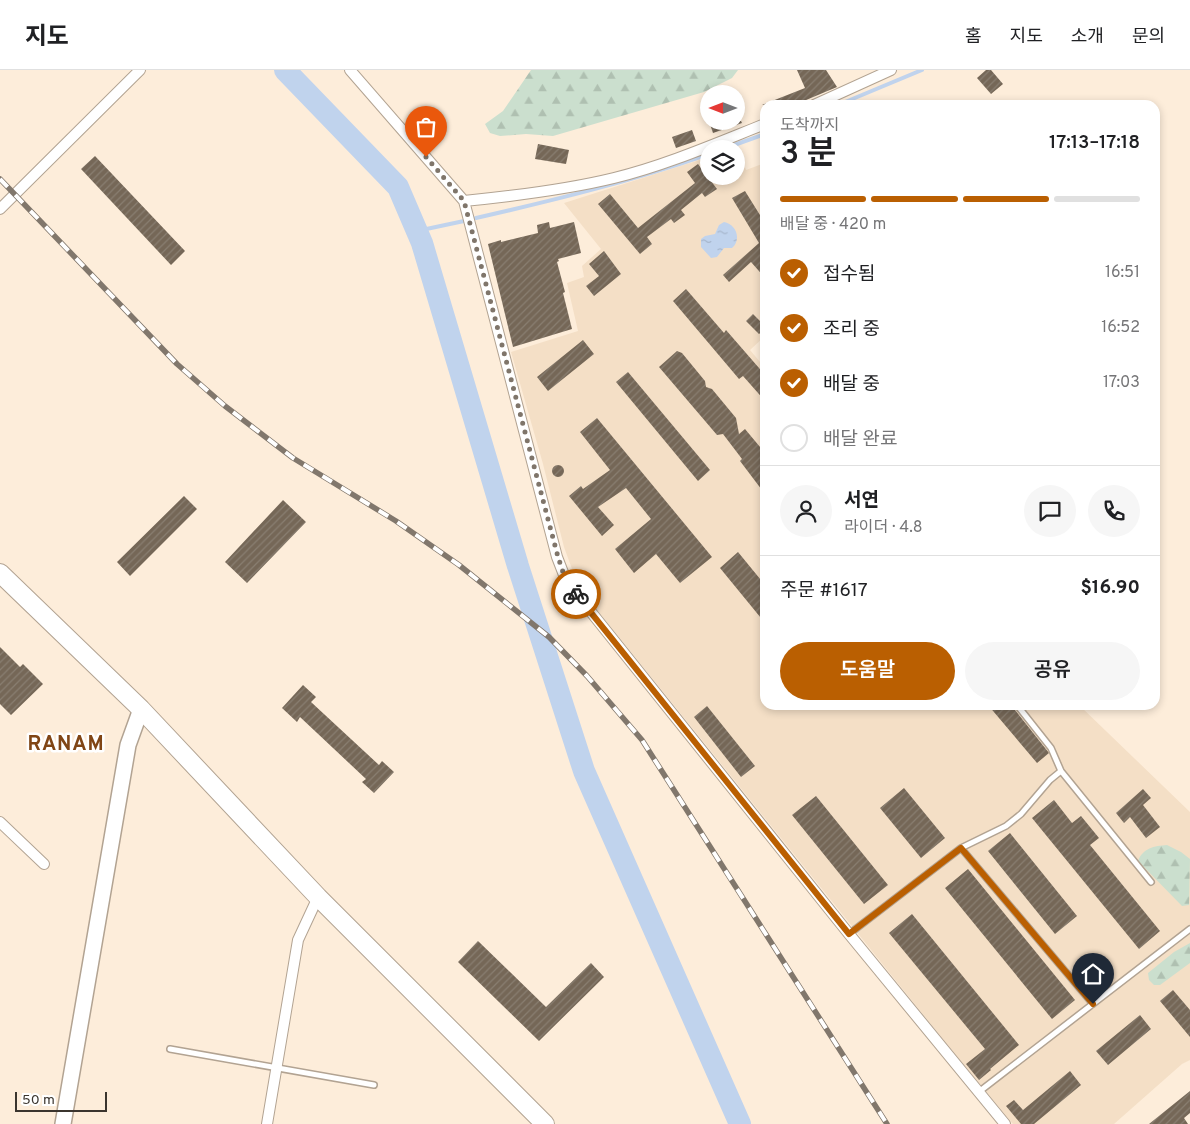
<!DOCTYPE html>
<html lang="ko">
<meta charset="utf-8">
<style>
:root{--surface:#fff;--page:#f6f6f6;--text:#202124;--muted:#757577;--line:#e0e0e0;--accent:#ba5f01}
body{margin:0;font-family:Overpass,"Noto Sans KR",sans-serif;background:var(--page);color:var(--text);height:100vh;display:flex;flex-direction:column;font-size:19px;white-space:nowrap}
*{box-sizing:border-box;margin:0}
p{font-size:16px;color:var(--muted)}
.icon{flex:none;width:28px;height:28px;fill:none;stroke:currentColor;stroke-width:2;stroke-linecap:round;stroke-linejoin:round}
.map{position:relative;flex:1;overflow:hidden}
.details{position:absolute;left:760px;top:30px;width:400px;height:610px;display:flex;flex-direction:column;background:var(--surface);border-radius:15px;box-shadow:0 2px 8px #0003}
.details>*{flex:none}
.needle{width:32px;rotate:270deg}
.tools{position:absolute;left:700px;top:15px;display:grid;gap:10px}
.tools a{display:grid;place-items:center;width:45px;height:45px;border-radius:50%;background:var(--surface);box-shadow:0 2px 8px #0003;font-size:25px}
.scale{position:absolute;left:15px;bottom:12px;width:92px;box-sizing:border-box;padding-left:5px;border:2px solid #3b352e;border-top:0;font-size:14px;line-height:18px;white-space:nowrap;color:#3b352e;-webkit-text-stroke:4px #fff;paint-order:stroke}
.pin{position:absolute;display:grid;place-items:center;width:42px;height:42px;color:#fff;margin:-51px -21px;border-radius:50% 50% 50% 0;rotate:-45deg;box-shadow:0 0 5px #0007}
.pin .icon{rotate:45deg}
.courier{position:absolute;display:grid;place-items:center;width:50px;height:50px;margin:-25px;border:4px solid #ba5f01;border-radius:50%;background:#fff;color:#222;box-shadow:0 1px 6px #0007}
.overview em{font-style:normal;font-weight:600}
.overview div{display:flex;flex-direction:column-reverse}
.overview{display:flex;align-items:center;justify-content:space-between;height:85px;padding:0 20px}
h1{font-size:32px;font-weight:600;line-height:38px}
.bar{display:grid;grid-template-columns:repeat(4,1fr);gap:8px 5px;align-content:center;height:60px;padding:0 20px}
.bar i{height:6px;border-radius:4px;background:var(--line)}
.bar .active{background:var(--accent)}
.bar p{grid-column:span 4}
.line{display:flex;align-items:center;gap:12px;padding:0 20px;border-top:1px solid var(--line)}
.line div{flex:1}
.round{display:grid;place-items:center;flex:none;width:52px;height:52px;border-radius:26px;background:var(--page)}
ol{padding:0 20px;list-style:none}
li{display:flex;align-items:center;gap:15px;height:55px}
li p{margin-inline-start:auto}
li .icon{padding:5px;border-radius:50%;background:var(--accent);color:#fff;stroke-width:4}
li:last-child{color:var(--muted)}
li i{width:28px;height:28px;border:2px solid var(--line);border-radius:50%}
.cta{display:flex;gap:10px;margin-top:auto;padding:10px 20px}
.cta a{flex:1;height:58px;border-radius:30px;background:var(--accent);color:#fff;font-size:20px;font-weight:600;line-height:58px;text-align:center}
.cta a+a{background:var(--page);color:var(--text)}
header{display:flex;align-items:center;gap:30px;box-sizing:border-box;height:70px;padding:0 25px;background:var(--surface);border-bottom:1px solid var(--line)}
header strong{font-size:24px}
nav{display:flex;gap:28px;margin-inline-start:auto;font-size:18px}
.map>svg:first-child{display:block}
</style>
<header>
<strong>지도</strong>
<nav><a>홈</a><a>지도</a><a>소개</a><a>문의</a></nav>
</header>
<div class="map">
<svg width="1190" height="1054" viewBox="0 0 1190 1054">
<defs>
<pattern id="forest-firs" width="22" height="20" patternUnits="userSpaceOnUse" patternTransform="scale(1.25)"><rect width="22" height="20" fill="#cbdfce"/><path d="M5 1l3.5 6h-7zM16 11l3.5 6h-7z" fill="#afc0b1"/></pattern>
<pattern id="water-ripples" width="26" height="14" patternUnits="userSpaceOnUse" patternTransform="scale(1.25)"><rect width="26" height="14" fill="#c0d3ed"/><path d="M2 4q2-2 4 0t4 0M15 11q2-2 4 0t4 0" fill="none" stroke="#a6b6cc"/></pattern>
<pattern id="building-hatch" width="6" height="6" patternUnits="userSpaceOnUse" patternTransform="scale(1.25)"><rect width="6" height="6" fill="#756757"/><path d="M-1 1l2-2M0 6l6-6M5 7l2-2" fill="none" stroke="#897e71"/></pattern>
</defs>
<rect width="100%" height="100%" fill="#fdedda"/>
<path fill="#f4dfc6" d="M737,78L746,100L765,93V266L750,280L765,298V635H1079L1190,742V990L1182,994L1114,1054H1013L963,994L586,526L572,499L564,477L543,394L511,282L578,261L567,213L584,207L582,196L601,179L564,133L709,87V106H736V79H735Z"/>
<path fill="url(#forest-firs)" d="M531,0H738L732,8L704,22L553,66L526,64L500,66L490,63L485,54L503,41Z
M1167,775L1181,782L1190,789L1189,835L1182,836L1138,791C1143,778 1154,776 1167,775Z
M1190,873V893L1160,915H1154L1149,910L1148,903L1174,882Z"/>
<path fill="url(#water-ripples)" d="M724,152C736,154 742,169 732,178H724L717,187L711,188L701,177V169L705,166L715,164L719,155Z"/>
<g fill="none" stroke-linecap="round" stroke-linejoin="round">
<path stroke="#c0d3ed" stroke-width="4" d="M838,35L922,0
M723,79L765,64
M476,148C555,130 632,111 709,84
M417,161L464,151"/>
<path stroke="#c0d3ed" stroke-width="22" d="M285,0L398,117L422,173L518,496L584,701L740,1054"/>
</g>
<path fill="url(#building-hatch)" d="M797,0H826L837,17L799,33L800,35H762L805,18Z
M986,0H991L1003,14L991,24L977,8Z
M709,51H741L742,53L713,63Z
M692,60L696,71L676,78L672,67Z
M538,74L569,80L566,94L535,89Z
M95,86L185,181L171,195L81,99Z
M698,94L717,119L705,127L702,123L681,140L685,145L674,153L671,149L647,167L652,174L640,184L598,134L610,124L638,158L695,113L687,102Z
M745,121L765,153V208L751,192L729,212L723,205L759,173L732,128Z
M549,152L550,158L574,152L581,183L558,189L559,191L557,192L565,222L563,223L572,259L513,277L488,174L501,170V172L538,163L537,155Z
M604,181L621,204L594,226L586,216L599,206L589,194Z
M686,219L724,263L726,260L765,305V331L743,306L739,309L673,231Z
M753,244L765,256V259L759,264L746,251Z
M583,270L594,284L548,321L537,307Z
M677,281L682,283L705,311L706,317L712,319L736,348L739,364L745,359L765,383V424L740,391L742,389L723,364L717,365L659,297Z
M628,302L710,400L698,411L616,312Z
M597,348L712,487L680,513L656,484L634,503L615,479L651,449L626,418L598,437L614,455L602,466L569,426L581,416L583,419L610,400L580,362Z
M552 401a6 6 0 1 1 12 0a6 6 0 1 1-12 0Z
M184,426L197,439L130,506L117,492Z
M283,430L306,452L247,513L225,492Z
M738,482L765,515V553L720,498Z
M0,577L20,597L23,594L43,614L11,645L0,634Z
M303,615L316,627L311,632L379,695L382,691L394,702L374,723L362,712L366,709L300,647L297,652L282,638Z
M988,635H1011L1049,683L1037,693Z
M707,636L755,696L741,707L694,647Z
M904,718L945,768L921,788L880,738Z
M1143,719L1151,728L1143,735L1160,757L1146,768L1130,747L1124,753L1116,743Z
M816,726L888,815L864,834L792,745Z
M1054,730L1072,753L1081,746L1099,768L1090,775L1160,861L1139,879L1032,748Z
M1010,763L1077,846L1055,864L988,781Z
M968,799L1075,930L1052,949L945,818Z
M912,844L1019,975L990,999L991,1000L979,1010L966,994L985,979L889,863Z
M478,871L546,937L591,893L604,907L539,971L458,892Z
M1173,920L1190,940V967L1160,931Z
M1140,945L1151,959L1108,995L1096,981Z
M1070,1001L1081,1015L1034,1054H1021L1006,1036L1014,1030L1023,1040Z
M1190,1021V1043L1184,1048L1188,1054H1149Z"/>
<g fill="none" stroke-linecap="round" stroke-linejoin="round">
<g stroke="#b2a392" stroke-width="8">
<path id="service" d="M1017,635L1051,678L1061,701L1151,812
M961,778L1093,934
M849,864L961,778L1006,756L1021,744L1050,710L1061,701
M170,979L374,1015
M980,1021L1190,859"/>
</g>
<g stroke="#b2a392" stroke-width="12">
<path id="minor" d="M350,0L464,131L557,487L564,505L571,517L849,864L1005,1054
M814,35L891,0
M464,131C514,126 565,120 614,108C664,96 717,73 765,54
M0,139L140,0
M0,752L44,794
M267,1054L298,870L318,827"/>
</g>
<g stroke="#b2a392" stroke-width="18">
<path id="secondary" d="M63,1054L128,675L141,639"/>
</g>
<g stroke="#b2a392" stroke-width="20">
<path id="trunk" d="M0,503L141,639L318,827L545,1054"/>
</g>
<use href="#service" stroke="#fff" stroke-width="5"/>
<use href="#minor" stroke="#fff" stroke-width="10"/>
<use href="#secondary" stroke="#fff" stroke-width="15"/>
<use href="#trunk" stroke="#fff" stroke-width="18"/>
<g stroke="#81776c" stroke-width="5.5">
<path id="rail" d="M0,109L177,294L225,336L293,388L396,451L459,495L549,567L587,606L642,670L887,1054"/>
</g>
<use href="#rail" stroke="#fff" stroke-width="4" stroke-dasharray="11" stroke-linecap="butt"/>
</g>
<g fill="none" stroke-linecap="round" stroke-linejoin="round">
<path stroke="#7f756a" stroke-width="5" stroke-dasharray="0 9" d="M426,87L464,131L558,487L564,505L576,524"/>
<path stroke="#ba5f01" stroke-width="6" d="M576,524L849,864L961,778L1093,934"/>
</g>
<g text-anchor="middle" stroke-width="5" stroke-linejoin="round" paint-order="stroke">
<g font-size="20" font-weight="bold" letter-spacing="1" fill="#804515" stroke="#fff">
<text x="66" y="680">RANAM</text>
</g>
</g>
</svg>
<div class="tools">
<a><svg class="needle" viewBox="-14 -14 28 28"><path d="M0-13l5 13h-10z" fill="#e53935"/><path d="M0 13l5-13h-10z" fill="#757577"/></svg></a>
<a><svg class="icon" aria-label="layers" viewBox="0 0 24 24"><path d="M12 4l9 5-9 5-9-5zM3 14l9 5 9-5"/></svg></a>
</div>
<div class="scale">50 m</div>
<div class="pin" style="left:426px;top:87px;background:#ea580c"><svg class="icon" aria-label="bag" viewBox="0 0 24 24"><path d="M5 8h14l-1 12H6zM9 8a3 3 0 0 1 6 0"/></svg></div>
<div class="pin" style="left:1093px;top:934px;background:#1f2937"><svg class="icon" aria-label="home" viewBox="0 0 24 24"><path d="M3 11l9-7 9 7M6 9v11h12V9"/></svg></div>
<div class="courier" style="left:576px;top:524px"><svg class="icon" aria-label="bike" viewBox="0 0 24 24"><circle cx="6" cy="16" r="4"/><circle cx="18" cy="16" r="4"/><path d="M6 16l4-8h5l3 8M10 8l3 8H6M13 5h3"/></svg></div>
<section class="details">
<div class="overview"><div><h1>3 분</h1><p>도착까지</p></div><em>17:13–17:18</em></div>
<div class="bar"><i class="active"></i><i class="active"></i><i class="active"></i><i></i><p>배달 중 · 420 m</p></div>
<ol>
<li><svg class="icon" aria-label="check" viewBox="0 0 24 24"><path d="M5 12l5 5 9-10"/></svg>접수됨<p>16:51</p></li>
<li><svg class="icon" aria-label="check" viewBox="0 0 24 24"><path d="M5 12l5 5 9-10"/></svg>조리 중<p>16:52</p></li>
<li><svg class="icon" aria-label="check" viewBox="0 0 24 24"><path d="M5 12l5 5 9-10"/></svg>배달 중<p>17:03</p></li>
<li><i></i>배달 완료</li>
</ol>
<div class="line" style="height:90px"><a class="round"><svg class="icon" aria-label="person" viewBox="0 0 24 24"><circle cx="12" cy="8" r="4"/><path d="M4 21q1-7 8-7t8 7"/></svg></a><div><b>서연</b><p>라이더 · 4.8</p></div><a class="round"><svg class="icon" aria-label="chat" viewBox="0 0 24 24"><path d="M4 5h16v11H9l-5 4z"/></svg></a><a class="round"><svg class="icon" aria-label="phone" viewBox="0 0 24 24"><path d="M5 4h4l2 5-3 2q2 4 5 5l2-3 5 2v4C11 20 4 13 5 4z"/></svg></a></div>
<div class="line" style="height:65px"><div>주문 #1617</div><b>$16.90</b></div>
<div class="cta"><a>도움말</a><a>공유</a></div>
</section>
</div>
